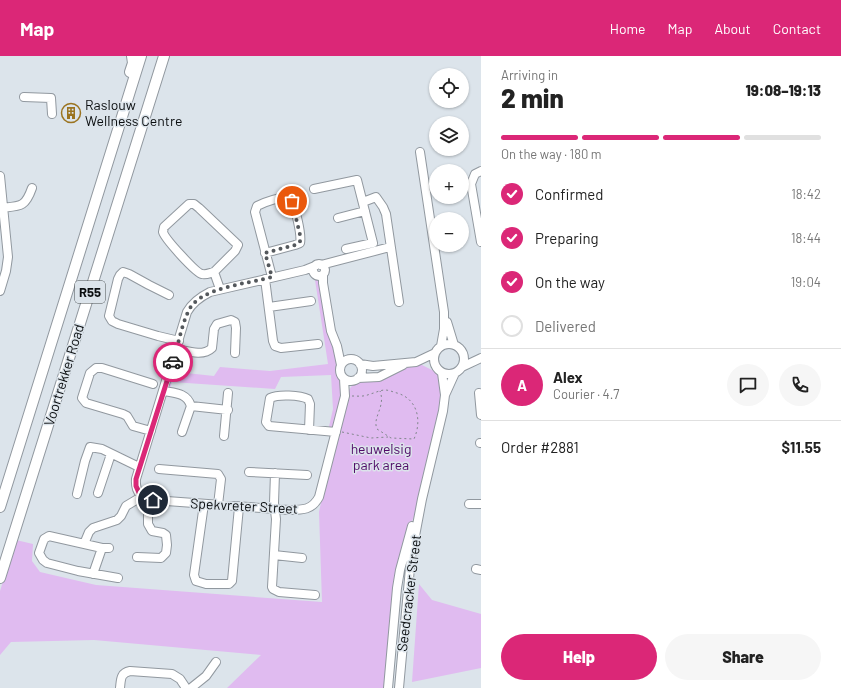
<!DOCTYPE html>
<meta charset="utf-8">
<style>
:root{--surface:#fff;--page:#f6f6f6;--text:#222;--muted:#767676;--line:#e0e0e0;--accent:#db2777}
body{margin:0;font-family:Barlow,sans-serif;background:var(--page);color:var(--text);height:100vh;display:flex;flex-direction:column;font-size:15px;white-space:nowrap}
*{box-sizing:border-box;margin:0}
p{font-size:13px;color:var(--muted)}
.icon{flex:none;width:22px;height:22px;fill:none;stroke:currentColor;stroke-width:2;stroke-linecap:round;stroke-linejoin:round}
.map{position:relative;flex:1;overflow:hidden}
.sheet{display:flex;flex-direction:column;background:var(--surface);width:360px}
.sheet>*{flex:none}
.buttons{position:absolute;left:429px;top:12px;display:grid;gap:8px}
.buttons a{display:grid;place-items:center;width:40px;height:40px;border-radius:50%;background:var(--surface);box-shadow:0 1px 3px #0004;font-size:20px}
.pin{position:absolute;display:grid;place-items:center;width:34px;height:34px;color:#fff;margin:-17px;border:2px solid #fff;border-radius:50%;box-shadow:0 1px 4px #0007}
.courier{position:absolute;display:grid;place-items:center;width:40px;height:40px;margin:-20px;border:3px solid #db2777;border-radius:50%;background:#fff;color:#222;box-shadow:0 1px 5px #0007}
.head em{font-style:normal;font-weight:800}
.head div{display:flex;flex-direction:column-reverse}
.head{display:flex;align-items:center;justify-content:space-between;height:68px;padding:0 20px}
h1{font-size:26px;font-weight:800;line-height:30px}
.bar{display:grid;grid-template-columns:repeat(4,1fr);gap:6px 4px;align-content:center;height:48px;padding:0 20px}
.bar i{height:5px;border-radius:3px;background:var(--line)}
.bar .current{background:var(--accent)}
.bar p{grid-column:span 4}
.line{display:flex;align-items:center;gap:10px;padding:0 20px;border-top:1px solid var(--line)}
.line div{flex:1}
.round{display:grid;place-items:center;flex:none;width:42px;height:42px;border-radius:21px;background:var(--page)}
ol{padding:0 20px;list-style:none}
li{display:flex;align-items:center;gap:12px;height:44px}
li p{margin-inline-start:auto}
li .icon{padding:4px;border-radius:50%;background:var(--accent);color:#fff;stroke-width:4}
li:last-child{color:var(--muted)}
li i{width:22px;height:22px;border:2px solid var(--line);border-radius:50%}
.button{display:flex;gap:8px;margin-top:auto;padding:8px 20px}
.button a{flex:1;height:46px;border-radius:24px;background:var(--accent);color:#fff;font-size:16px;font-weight:800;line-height:46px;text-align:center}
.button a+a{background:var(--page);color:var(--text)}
header{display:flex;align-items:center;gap:24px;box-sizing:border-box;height:56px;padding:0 20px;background:var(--accent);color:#fff}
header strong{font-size:19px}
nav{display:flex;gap:22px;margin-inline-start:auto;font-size:14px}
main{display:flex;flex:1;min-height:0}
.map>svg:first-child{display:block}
</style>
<header>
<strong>Map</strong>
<nav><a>Home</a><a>Map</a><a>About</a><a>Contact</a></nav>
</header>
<main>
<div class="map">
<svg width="481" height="632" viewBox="0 0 481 632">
<rect width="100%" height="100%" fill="#dce4eb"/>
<path fill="#e0bbf0" d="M316,220L323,227L340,312V316L344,323L345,340L355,325L416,306L442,319L445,335L421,445L411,467L398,510L388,632H227L261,599L94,584L11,586L0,599V535L16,484L33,488L32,505L40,516L96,529L322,546L319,456L336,376L328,375L333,353L331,319L281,321L275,333L172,326L170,333L165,331L175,300L180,303L177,316L214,320L220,311L270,315L328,308L315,224Z
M419,528L432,544L481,558V612L412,626Z"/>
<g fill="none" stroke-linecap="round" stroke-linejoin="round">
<g stroke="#91989f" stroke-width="10">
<path id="minor" d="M24,41L51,42L52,58
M420,96L444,256V273L441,290
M481,115L475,118L471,128L481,186
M0,120L8,201L6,215L0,235
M314,133L357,124L373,187L346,193
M363,146L376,141L383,151L386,158L399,246
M189,148H194L199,152L238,189L235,195L214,216C210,217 206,219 202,218C196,217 165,183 163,176L164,171Z
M0,152C20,150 25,152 32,132
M338,162L365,155
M265,197L295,189L300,187C302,179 295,149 290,142C281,140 265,146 257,150L255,156L272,221
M313 214a6 6 0 1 1 12 0a6 6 0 1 1-12 0Z
M321,209L390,191
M315,210L305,214L210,236C200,241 192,247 187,256L136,423C135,436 141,442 153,444L289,454C303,454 312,454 319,441L345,340L344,323
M214,216L220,233
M323,219V227L331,275L337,290L341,309
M265,223L273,285L275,290L281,292L318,288
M169,239L149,229L129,218L123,216L120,219L118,223L109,260L112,265L118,268L158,280L179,285
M269,251L311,245
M447,266L454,289
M434 303a15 15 0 1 1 30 0a15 15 0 1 1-30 0Z
M177,293C187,295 203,301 212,292L214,273L217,268L231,264L235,266L236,272L235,297
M340 314a11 11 0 1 1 22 0a11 11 0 1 1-22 0Z
M360,308L373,310L416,306L435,297
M462,311L481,302
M442,317L445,339
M358,322L379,321L403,309
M164,335C175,337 187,337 191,350L228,354
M479,337L481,359
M309,374L310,348L308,343C300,339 278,338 270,342L266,366L269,370L336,376
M151,375L133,370L127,360L123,358L86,347L82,342L90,317L96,312H102L153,328
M182,376L191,350
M224,380L228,337
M480,387H481
M159,413L218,418L221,423L218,449
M249,416L307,419
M275,417L274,447L276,463L272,531L273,533L279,536L315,539
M98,437L111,398
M77,438L85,405L90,391L102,393L139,411
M204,448L194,519L196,525L206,528H229L232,525L239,451
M469,448H481
M84,488L89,476L93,472L117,464L121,460L126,450L141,441
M109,492H102L49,480L44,483L39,497L43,504L47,507L78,515L118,522
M274,499L302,502
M137,501L161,502L166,497L167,489L166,479L163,477L152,475L148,468V443
M476,513L481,514
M93,518L102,492
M120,632C121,624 120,617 130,615L172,618L180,623L186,632
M191,632L206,620L216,606
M388,632L397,532L400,514L412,470
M399,632L411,501L422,443L443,355L445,339L455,317"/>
</g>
<g stroke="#91989f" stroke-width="12">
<path id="major" d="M130,16L133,7L132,0
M0,451L141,0
M0,522L164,0"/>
</g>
<path stroke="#80868b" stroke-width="1" stroke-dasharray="2 3" stroke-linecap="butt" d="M352,340C358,340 364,341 370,338C375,337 380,334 385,334C389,334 393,336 397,337C418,343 422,365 414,383L391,382L377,373C372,361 386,351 380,335
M342,376L371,382L388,381"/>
<use href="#minor" stroke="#fff" stroke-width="8"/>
<use href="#major" stroke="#fff" stroke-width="10"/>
</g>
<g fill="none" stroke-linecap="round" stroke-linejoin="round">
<path stroke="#54585c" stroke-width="4" stroke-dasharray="0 7.2" d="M173,306C178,290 181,271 188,256C198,231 248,228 272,221L265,197L295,189L300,186V179L292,145"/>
<path stroke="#db2777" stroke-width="5" d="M153,444L141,441L136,430V423L173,306"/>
</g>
<defs>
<g id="building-ring" transform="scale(1)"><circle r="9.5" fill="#dce4eb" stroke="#9b7420" stroke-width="1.5"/><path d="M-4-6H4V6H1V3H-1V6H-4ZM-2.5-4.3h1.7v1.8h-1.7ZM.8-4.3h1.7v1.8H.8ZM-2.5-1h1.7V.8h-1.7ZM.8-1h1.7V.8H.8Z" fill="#9b7420"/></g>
</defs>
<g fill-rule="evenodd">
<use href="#building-ring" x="71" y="57"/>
</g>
<g text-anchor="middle" stroke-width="3" stroke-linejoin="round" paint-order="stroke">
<rect fill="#dce4eb" stroke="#494e51" stroke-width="1" x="75" y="225" width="30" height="22" rx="3"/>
<g font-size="13" font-weight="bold" fill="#0a0d0f">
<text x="90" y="241">R55</text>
</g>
<g font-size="14" fill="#0a0d0f" stroke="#dce4eb" text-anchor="start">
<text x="85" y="54">Raslouw<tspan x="85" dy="16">Wellness Centre</tspan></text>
</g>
<g font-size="14" fill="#0a0d0f" stroke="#dce4eb">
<text transform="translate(64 319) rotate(-73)" y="5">Voortrekker Road</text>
<text transform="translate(244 450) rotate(3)" y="5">Spekvreter Street</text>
<text transform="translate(409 537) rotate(-83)" y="5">Seedcracker Street</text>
</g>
<g font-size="14" fill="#4f0967" stroke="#dce4eb">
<text x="381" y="398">heuwelsig<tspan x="381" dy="16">park area</tspan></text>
</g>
</g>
</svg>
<div class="buttons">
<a><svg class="icon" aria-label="locate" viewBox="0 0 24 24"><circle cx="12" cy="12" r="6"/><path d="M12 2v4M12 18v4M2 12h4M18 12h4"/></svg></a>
<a><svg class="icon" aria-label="layers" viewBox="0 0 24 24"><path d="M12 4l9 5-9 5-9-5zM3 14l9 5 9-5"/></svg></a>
<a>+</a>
<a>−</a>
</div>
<div class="pin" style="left:292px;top:145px;background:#ea580c"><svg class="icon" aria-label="bag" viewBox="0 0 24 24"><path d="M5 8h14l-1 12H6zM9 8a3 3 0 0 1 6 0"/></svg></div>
<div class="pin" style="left:153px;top:444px;background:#1f2937"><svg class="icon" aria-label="home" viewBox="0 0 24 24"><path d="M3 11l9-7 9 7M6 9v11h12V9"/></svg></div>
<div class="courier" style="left:173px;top:306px"><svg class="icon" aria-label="car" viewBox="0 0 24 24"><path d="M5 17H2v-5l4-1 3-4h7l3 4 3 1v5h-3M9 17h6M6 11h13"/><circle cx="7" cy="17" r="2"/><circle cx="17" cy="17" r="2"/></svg></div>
</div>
<section class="sheet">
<div class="head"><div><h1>2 min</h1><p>Arriving in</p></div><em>19:08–19:13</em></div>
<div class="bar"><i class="current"></i><i class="current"></i><i class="current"></i><i></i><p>On the way · 180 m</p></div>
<ol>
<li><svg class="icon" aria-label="check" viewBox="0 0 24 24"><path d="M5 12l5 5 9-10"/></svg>Confirmed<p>18:42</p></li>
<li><svg class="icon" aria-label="check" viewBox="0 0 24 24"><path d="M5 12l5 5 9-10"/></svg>Preparing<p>18:44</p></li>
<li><svg class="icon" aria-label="check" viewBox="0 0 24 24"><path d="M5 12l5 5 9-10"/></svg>On the way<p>19:04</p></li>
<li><i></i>Delivered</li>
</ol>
<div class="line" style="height:72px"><b class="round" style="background:var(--accent);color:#fff">A</b><div><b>Alex</b><p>Courier · 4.7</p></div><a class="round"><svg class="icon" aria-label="chat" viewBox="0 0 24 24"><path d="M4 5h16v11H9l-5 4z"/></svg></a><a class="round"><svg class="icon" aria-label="phone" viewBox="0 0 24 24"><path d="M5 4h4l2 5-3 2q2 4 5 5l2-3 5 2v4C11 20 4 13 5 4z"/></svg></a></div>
<div class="line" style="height:52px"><div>Order #2881</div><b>$11.55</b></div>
<div class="button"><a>Help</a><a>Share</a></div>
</section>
</main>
